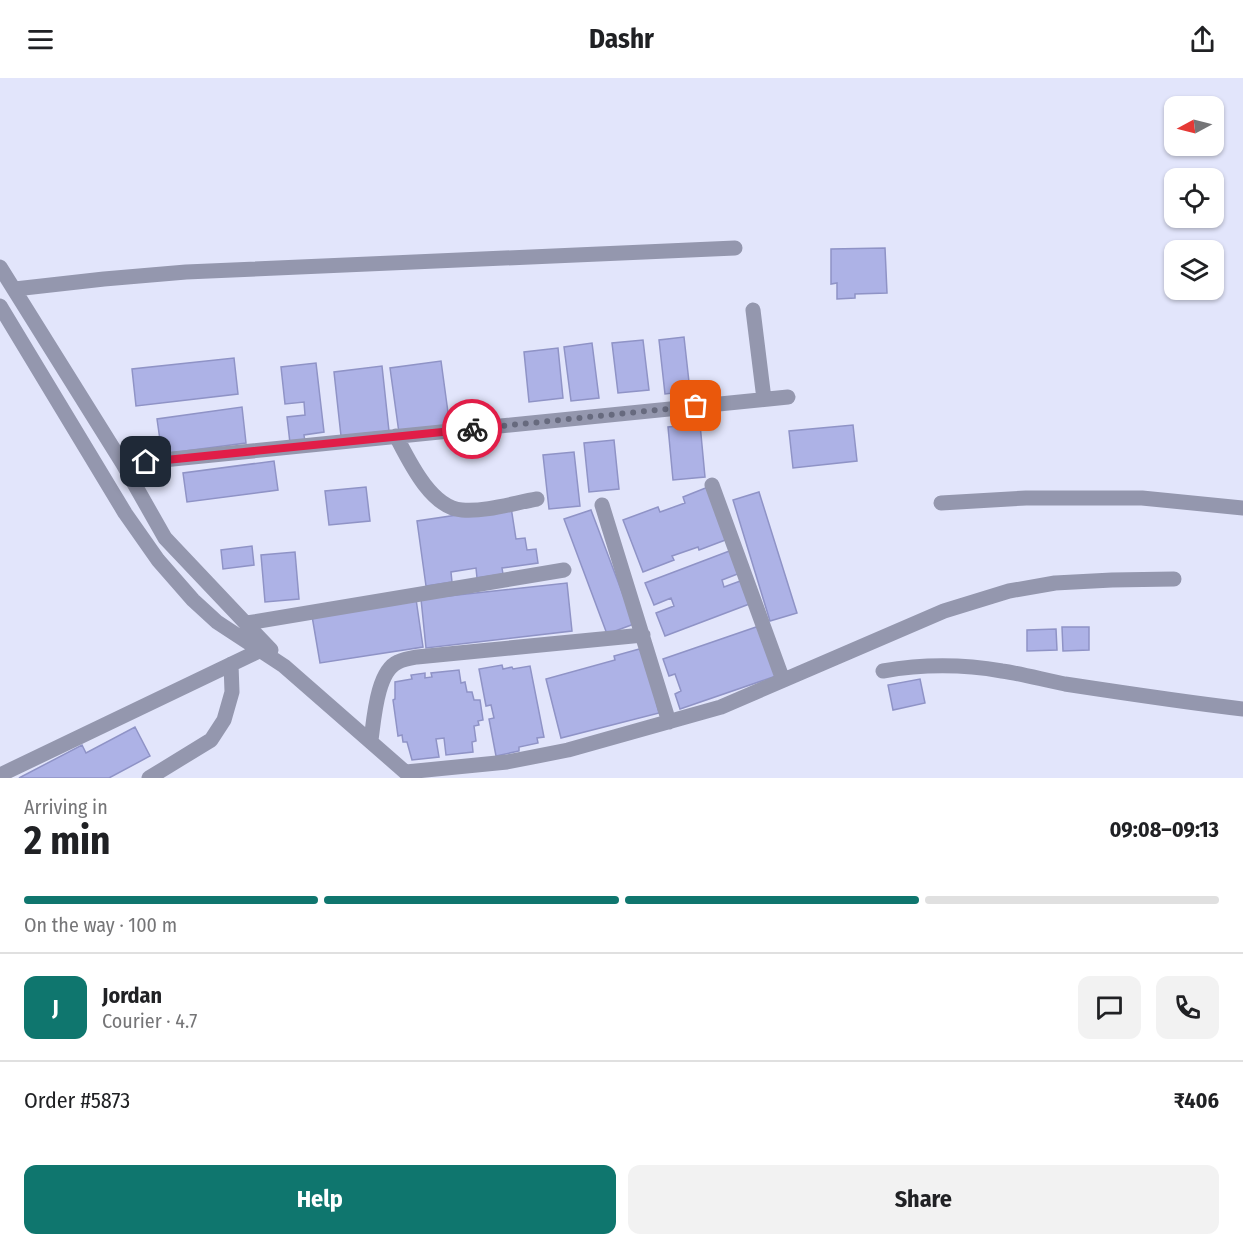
<!DOCTYPE html>
<meta charset="utf-8">
<style>
:root{--surface:#fff;--page:#f2f2f2;--text:#202124;--muted:#757577;--line:#e0e0e0;--accent:#0f766e}
body{margin:0;font-family:"Fira Sans Condensed",sans-serif;background:var(--page);color:var(--text);height:100vh;display:flex;flex-direction:column;font-size:22px;white-space:nowrap}
*{box-sizing:border-box;margin:0}
p{font-size:20px;color:var(--muted)}
.icon{flex:none;width:33px;height:33px;fill:none;stroke:currentColor;stroke-width:2;stroke-linecap:round;stroke-linejoin:round}
.map{position:relative;height:700px;overflow:hidden}
.drawer{display:flex;flex-direction:column;background:var(--surface);flex:1}
.drawer>*{flex:none}
.needle{width:39px;rotate:263deg}
.buttons{position:absolute;left:1164px;top:18px;display:grid;gap:12px}
.buttons a{display:grid;place-items:center;width:60px;height:60px;border-radius:12px;background:var(--surface);box-shadow:0 2px 4px #0004;font-size:30px}
.pin{position:absolute;display:grid;place-items:center;width:51px;height:51px;color:#fff;margin:-26px;border-radius:12px;box-shadow:0 3px 9px #0006}
.courier{position:absolute;display:grid;place-items:center;width:60px;height:60px;margin:-30px;border:4px solid #e11d48;border-radius:50%;background:#fff;color:#222;box-shadow:0 2px 8px #0007}
.summary em{font-style:normal;font-weight:700}
.summary div{display:flex;flex-direction:column-reverse}
.summary{display:flex;align-items:center;justify-content:space-between;height:102px;padding:0 24px}
h1{font-size:39px;font-weight:700;line-height:45px}
.bar{display:grid;grid-template-columns:repeat(4,1fr);gap:9px 6px;align-content:center;height:72px;padding:0 24px}
.bar i{height:8px;border-radius:4px;background:var(--line)}
.bar .on{background:var(--accent)}
.bar p{grid-column:span 4}
.line{display:flex;align-items:center;gap:15px;padding:0 24px;border-top:2px solid var(--line)}
.line div{flex:1}
.round{display:grid;place-items:center;flex:none;width:63px;height:63px;border-radius:12px;background:var(--page)}
.button{display:flex;gap:12px;margin-top:auto;padding:12px 24px}
.button a{flex:1;height:69px;border-radius:12px;background:var(--accent);color:#fff;font-size:24px;font-weight:700;line-height:69px;text-align:center}
.button a+a{background:var(--page);color:var(--text)}
header{display:flex;justify-content:space-between;align-items:center;height:78px;padding:0 24px;background:var(--surface);font-size:27px;font-weight:700}
.map>svg:first-child{display:block}
</style>
<header><svg class="icon" aria-label="menu" viewBox="0 0 24 24"><path d="M4 6h16M4 12h16M4 18h16"/></svg>Dashr<svg class="icon" aria-label="share" viewBox="0 0 24 24"><path d="M12 15V3M7 8l5-5 5 5M5 13v7h14v-7"/></svg></header>
<div class="map">
<svg width="1243" height="700" viewBox="0 0 1243 700">
<rect width="100%" height="100%" fill="#e2e5fb"/>
<path fill="#adb2e6" stroke="#8f93c6" stroke-width="1.5" d="M885,170L887,215L855,216V220L837,221V205L831,206V171Z
M684,259L690,313L665,316L659,262Z
M643,262L649,312L618,315L612,265Z
M592,265L599,320L571,323L564,269Z
M558,270L563,320L529,324L524,274Z
M234,280L238,316L136,328L132,291Z
M441,283L450,349L399,355L390,290Z
M316,285L324,354L304,357L305,364L290,365L287,339L305,337L304,324L285,326L281,289Z
M382,288L389,353L341,358L334,294Z
M242,329L246,365L162,376L157,341Z
M700,346L705,399L673,402L668,349Z
M853,347L857,383L793,390L789,353Z
M614,362L619,411L589,414L584,365Z
M574,374L580,428L549,431L543,377Z
M274,383L278,412L187,424L183,395Z
M366,409L370,443L329,447L325,413Z
M708,409L728,461L699,472L698,469L672,478L674,482L643,494L623,442L658,429L660,434L685,425L683,419Z
M759,414L797,535L770,543L733,422Z
M511,429L516,461L525,460L527,472L536,471L538,485L502,490L503,496L477,500L476,490L451,494L452,504L426,508L417,443Z
M591,432L634,546L607,556L564,441Z
M252,468L254,487L223,491L221,472Z
M732,472L740,495L722,502L724,509L743,502L752,525L665,558L656,535L674,528L671,520L654,527L645,505Z
M295,474L299,521L265,524L261,477Z
M567,505L572,553L426,570L421,521Z
M416,521L423,569L320,585L312,538Z
M759,548L776,598L680,631L675,616L681,613L675,596L669,598L663,581Z
M1062,549H1089V572L1063,573Z
M1056,551L1057,572L1027,573V552Z
M643,570L659,635L561,660L546,601L615,582L614,578Z
M502,587L503,591L512,589L513,591L530,588L544,659L537,660L538,665L519,669V673L496,678L489,641L494,640L491,627L486,628L479,591Z
M459,592L461,605L465,604L467,614H472L474,622H480L483,642L478,643L479,647L474,648L476,663L472,664L473,674L446,677L444,660L436,661L439,679L412,682L407,664H403L402,657L398,658L393,622L395,621V604L412,601L411,597L425,595V600L432,599L431,595Z
M920,601L925,625L893,632L888,607Z
M135,649L150,678L109,700H19L82,667L86,675Z"/>
<g fill="none" stroke-linecap="round" stroke-linejoin="round">
<path stroke="#9497ae" stroke-width="15" d="M0,189L123,386L165,460L271,572
M15,211L104,201L186,194L735,170
M0,228L125,435L158,482L193,522L217,544L284,588L412,700
M753,232L764,321
M396,358C409,383 431,430 462,432C485,434 514,425 537,421
M123,386L788,319
M712,407L783,602
M941,425L1026,420H1142L1243,430
M602,427L669,644
M247,545L564,492
M883,593C923,586 962,586 1002,593C1023,596 1044,602 1065,606C1124,615 1183,624 1243,631
M371,662C374,641 377,593 398,584C404,581 411,580 417,579L643,557
M406,694L507,684L568,672L721,629L944,533L1009,513L1055,505L1112,502L1174,501
M0,697L261,572
M149,700L211,662L224,642L232,614L231,586"/>
</g>
<g fill="none" stroke-linecap="round" stroke-linejoin="round">
<path stroke="#676a7e" stroke-width="6" stroke-dasharray="0 10.8" d="M472,351L696,328"/>
<path stroke="#e11d48" stroke-width="8" d="M146,384L472,351"/>
</g>
</svg>
<div class="buttons">
<a><svg class="needle" viewBox="-14 -14 28 28"><path d="M0-13l5 13h-10z" fill="#e53935"/><path d="M0 13l5-13h-10z" fill="#757577"/></svg></a>
<a><svg class="icon" aria-label="locate" viewBox="0 0 24 24"><circle cx="12" cy="12" r="6"/><path d="M12 2v4M12 18v4M2 12h4M18 12h4"/></svg></a>
<a><svg class="icon" aria-label="layers" viewBox="0 0 24 24"><path d="M12 4l9 5-9 5-9-5zM3 14l9 5 9-5"/></svg></a>
</div>
<div class="pin" style="left:696px;top:328px;background:#ea580c"><svg class="icon" aria-label="bag" viewBox="0 0 24 24"><path d="M5 8h14l-1 12H6zM9 8a3 3 0 0 1 6 0"/></svg></div>
<div class="pin" style="left:146px;top:384px;background:#1f2937"><svg class="icon" aria-label="home" viewBox="0 0 24 24"><path d="M3 11l9-7 9 7M6 9v11h12V9"/></svg></div>
<div class="courier" style="left:472px;top:351px"><svg class="icon" aria-label="bike" viewBox="0 0 24 24"><circle cx="6" cy="16" r="4"/><circle cx="18" cy="16" r="4"/><path d="M6 16l4-8h5l3 8M10 8l3 8H6M13 5h3"/></svg></div>
</div>
<section class="drawer">
<div class="summary"><div><h1>2 min</h1><p>Arriving in</p></div><em>09:08–09:13</em></div>
<div class="bar"><i class="on"></i><i class="on"></i><i class="on"></i><i></i><p>On the way · 100 m</p></div>
<div class="line" style="height:108px"><b class="round" style="background:var(--accent);color:#fff">J</b><div><b>Jordan</b><p>Courier · 4.7</p></div><a class="round"><svg class="icon" aria-label="chat" viewBox="0 0 24 24"><path d="M4 5h16v11H9l-5 4z"/></svg></a><a class="round"><svg class="icon" aria-label="phone" viewBox="0 0 24 24"><path d="M5 4h4l2 5-3 2q2 4 5 5l2-3 5 2v4C11 20 4 13 5 4z"/></svg></a></div>
<div class="line" style="height:78px"><div>Order #5873</div><b>₹406</b></div>
<div class="button"><a>Help</a><a>Share</a></div>
</section>
